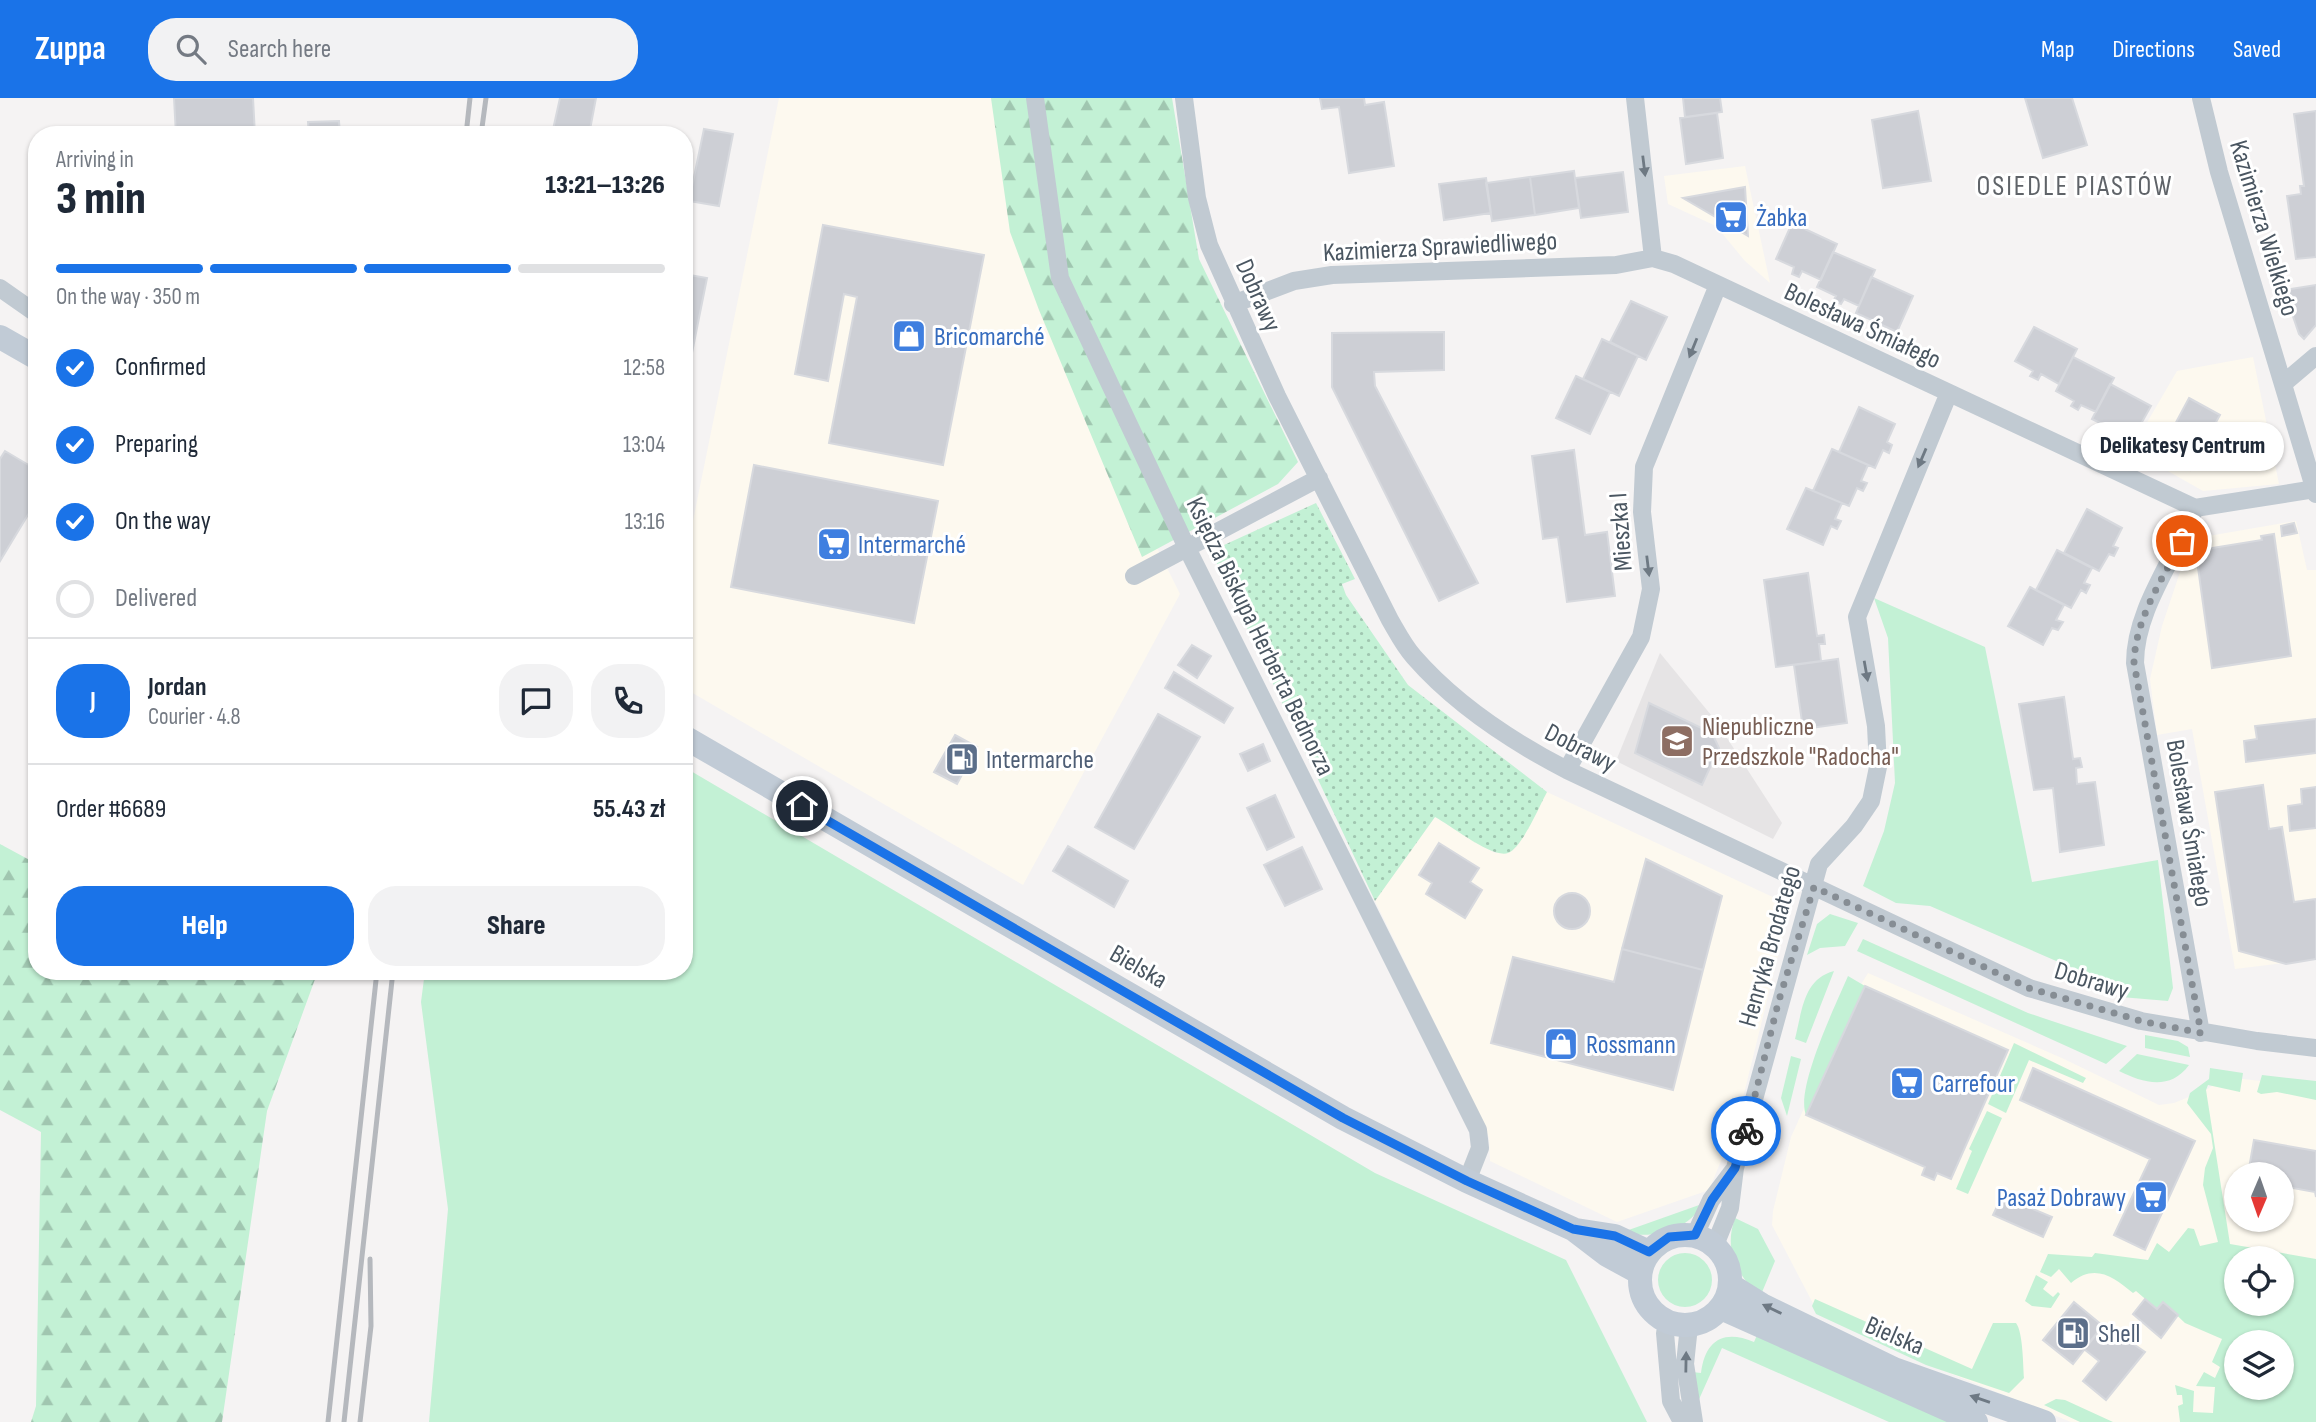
<!DOCTYPE html>
<meta charset="utf-8">
<style>
:root{--surface:#fff;--page:#f2f2f3;--text:#1f2937;--muted:#747a83;--line:#e0e1e3;--accent:#1a73e8}
body{margin:0;font-family:"Sofia Sans Condensed",sans-serif;background:var(--page);color:var(--text);height:100vh;display:flex;flex-direction:column;font-size:26px;white-space:nowrap}
*{box-sizing:border-box;margin:0}
p{font-size:23px;color:var(--muted)}
.icon{flex:none;width:38px;height:38px;fill:none;stroke:currentColor;stroke-width:2;stroke-linecap:round;stroke-linejoin:round}
.map{position:relative;flex:1;overflow:hidden}
.details{position:absolute;left:28px;top:28px;width:665px;height:854px;display:flex;flex-direction:column;background:var(--surface);border-radius:28px;box-shadow:0 2px 5px #0004}
.details>*{flex:none}
.needle{width:46px;rotate:182deg}
.buttons{position:absolute;left:2224px;top:1064px;display:grid;gap:14px}
.buttons a{display:grid;place-items:center;width:70px;height:70px;border-radius:50%;background:var(--surface);box-shadow:0 2px 5px #0004;font-size:35px}
.pin{position:absolute;display:grid;place-items:center;width:60px;height:60px;color:#fff;margin:-30px;border:4px solid #fff;border-radius:50%;box-shadow:0 2px 7px #0007}
.courier{position:absolute;display:grid;place-items:center;width:70px;height:70px;margin:-35px;border:5px solid #1a73e8;border-radius:50%;background:#fff;color:#222;box-shadow:0 2px 9px #0007}
.bubble{position:absolute;height:49px;border-radius:24px;background:var(--surface);box-shadow:0 2px 5px #0004;font-size:23px;font-weight:800;line-height:49px;text-align:center}
.overview em{font-style:normal;font-weight:800}
.overview div{display:flex;flex-direction:column-reverse}
.overview{display:flex;align-items:center;justify-content:space-between;height:119px;padding:0 28px}
h1{font-size:46px;font-weight:800;line-height:52px}
.bar{display:grid;grid-template-columns:repeat(4,1fr);gap:10px 7px;align-content:center;height:84px;padding:0 28px}
.bar i{height:9px;border-radius:5px;background:var(--line)}
.bar .selected{background:var(--accent)}
.bar p{grid-column:span 4}
.line{display:flex;align-items:center;gap:18px;padding:0 28px;border-top:2px solid var(--line)}
.line div{flex:1}
.round{display:grid;place-items:center;flex:none;width:74px;height:74px;border-radius:28px;background:var(--page)}
ol{padding:0 28px;list-style:none}
li{display:flex;align-items:center;gap:21px;height:77px}
li p{margin-inline-start:auto}
li .icon{padding:7px;border-radius:50%;background:var(--accent);color:#fff;stroke-width:4}
li:last-child{color:var(--muted)}
li i{width:38px;height:38px;border:4px solid var(--line);border-radius:50%}
.cta{display:flex;gap:14px;margin-top:auto;padding:14px 28px}
.cta a{flex:1;height:80px;border-radius:28px;background:var(--accent);color:#fff;font-size:28px;font-weight:800;line-height:80px;text-align:center}
.cta a+a{background:var(--page);color:var(--text)}
header{display:flex;align-items:center;gap:42px;box-sizing:border-box;height:98px;padding:0 35px;background:var(--accent);color:#fff}
header strong{font-size:33px}
nav{display:flex;gap:38px;margin-inline-start:auto;font-size:24px}
.search{width:490px;height:63px;background:var(--page);display:flex;align-items:center;gap:18px;box-sizing:border-box;padding:0 24px;border-radius:28px;color:var(--muted);font-size:26px}
.map>svg:first-child{display:block}
</style>
<header>
<strong>Zuppa</strong>
<div class="search"><svg class="icon" aria-label="search" viewBox="0 0 24 24"><circle cx="10" cy="10" r="6"/><path d="M15 15l6 6"/></svg>Search here</div>
<nav><a>Map</a><a>Directions</a><a>Saved</a></nav>
</header>
<div class="map">
<svg width="2316" height="1324" viewBox="0 0 2316 1324">
<defs>
<pattern id="forest-firs" width="22" height="20" patternUnits="userSpaceOnUse" patternTransform="scale(1.75)"><rect width="22" height="20" fill="#c3f1d5"/><path d="M5 1l3.5 6h-7zM16 11l3.5 6h-7z" fill="#a0c6b0"/></pattern>
<pattern id="park-dots" width="8" height="8" patternUnits="userSpaceOnUse" patternTransform="scale(1.75)"><rect width="8" height="8" fill="#c3f1d5"/><path d="M2 2h.1M6 6h.1" fill="none" stroke="#a0c6b0" stroke-width="1.8" stroke-linecap="round"/></pattern>
</defs>
<rect width="100%" height="100%" fill="#f5f3f3"/>
<path fill="#fdf9ef" fill-rule="evenodd" d="M779,0H991L1016,137L1041,217L1180,496L1023,787L684,590V467Z
M1745,68L1770,185L1745,163L1716,128L1668,106L1664,78Z
M2253,259L2279,386L2203,393L2131,352L2177,273Z
M2296,423L2307,472H2316V861L2235,871L2192,631L2157,637L2150,581L2162,528L2191,441Z
M1547,694L1777,801L1783,786L1792,801L1737,1024L1709,1092L1617,1124L1490,1063L1489,1040L1480,1017L1375,803L1435,719L1495,755L1518,746Z
M1868,875L2064,961L2159,1007L2174,1005L2206,992L2225,979L2316,989V1167L2231,1148L2227,1264L2215,1289L2213,1315L2190,1324H2071L1927,1266L1818,1215L1772,1127L1773,1113L1791,1039L1857,893ZM2236,1076H2282V1122H2236Z"/>
<path fill="#e6e4e5" d="M1660,555L1716,623L1782,725L1773,741L1616,663Z"/>
<path fill="#c3f1d5" fill-rule="evenodd" d="M1874,500L1985,549L2032,784L2158,762L2173,890L2168,903L2121,899L2116,889L1930,808L1896,805L1863,788L1884,733L1895,685L1888,540Z
M684,669L1375,1075L1566,1162L1647,1324H429L448,1111L421,904L425,873H684Z
M1830,816L1858,825L1845,848L1820,850L1807,857L1817,826Z
M1863,841L2028,915L2127,948L2106,966L1857,853Z
M1834,873L1806,945L1795,941C1802,914 1803,881 1834,873Z
M1848,878L1865,888L1806,1017C1795,991 1836,906 1848,878Z
M2145,937L2178,943L2188,949L2190,959L2145,950Z
M2014,945L2086,980L2083,985L2029,962L2006,1015L1988,1006Z
M2137,956L2189,967C2170,993 2143,985 2119,973Z
M1791,958L1801,961L1787,1018L1781,1000Z
M2210,970L2243,975L2240,994L2208,987L2206,992L2230,1146L2316,1161V1324H2180L2178,1308L2183,1306L2182,1297H2177L2175,1287L2194,1293L2193,1314L2213,1315L2215,1289L2196,1288L2204,1274L2215,1280L2220,1269L2212,1264L2222,1241L2185,1225L2163,1204L2157,1211L2136,1193L2133,1195C2113,1178 2094,1165 2071,1185L2059,1171L2051,1179L2040,1174L2048,1156L2092,1159L2095,1155L2148,1162L2157,1145L2169,1154L2188,1130L2194,1131L2200,1148L2218,1144L2203,1087L2205,1070L2213,1050L2211,1036L2187,1005L2190,995L2209,981ZM2236,1160H2282V1206H2236ZM2236,1244H2282V1290H2236Z
M2262,977L2316,983V1002L2277,994L2261,996L2257,994Z
M1987,1013L2002,1020L1968,1096L1956,1091L1972,1053L1969,1051Z
M1702,1106C1689,1133 1650,1142 1623,1134Z
M1735,1120L1758,1131L1775,1163L1760,1199C1738,1177 1723,1153 1735,1120Z
M1658 1182a27 27 0 1 1 54 0a27 27 0 1 1-54 0Z
M2036,1177L2048,1184L2043,1191L2053,1199L2058,1194L2060,1196L2051,1210L2032,1208L2025,1203Z
M1815,1201L1972,1271L1993,1225H2016C2023,1234 2023,1266 2024,1280L2009,1295L1926,1267L1816,1216L1812,1208Z
M1758,1235L1961,1324H1889L1722,1250L1696,1308L1692,1274L1701,1275C1705,1242 1724,1231 1754,1244Z
M2056,1301L2065,1302L2113,1324H2080L2044,1307Z"/>
<path fill="url(#forest-firs)" d="M991,0H1172L1199,161L1298,364L1278,386L1142,459L1039,212L1010,134Z
M0,746L37,766V873H318L267,1013L222,1324H31L36,1308L41,1034L0,1012Z"/>
<path fill="url(#park-dots)" d="M1316,405L1355,481L1342,486L1346,497L1408,587L1547,694C1540,707 1522,750 1508,755C1493,761 1450,727 1435,719L1375,803L1211,453Z"/>
<path fill="#cdcfd5" stroke="#d7d9de" stroke-width="2" d="M174,0H253L255,37H176Z
M560,0H596L589,37L552,36Z
M1320,0H1364L1365,7L1384,4L1394,68L1349,75L1339,9L1322,11Z
M1683,0H1720L1722,14L1685,19Z
M2025,0H2072L2087,47L2043,60Z
M1918,13L1931,83L1883,90L1872,22Z
M2316,13V159L2296,161L2287,98L2301,96L2300,88H2304L2294,16Z
M1717,15L1723,60L1686,66L1680,20Z
M339,23L340,37H309L308,24Z
M704,31L733,36L719,108L689,103Z
M1574,73L1579,110L1535,117L1530,79Z
M1623,74L1628,114L1581,120L1575,80Z
M1530,79L1535,117L1492,123L1486,85Z
M1486,80L1491,115L1444,122L1439,86Z
M1745,89L1748,138L1683,100Z
M1792,125L1837,146L1821,182L1802,173L1799,179L1792,176L1794,169L1776,161Z
M823,127L984,157L943,367L829,345L857,199L844,196L828,283L795,276Z
M1833,154L1875,172L1859,208L1844,201L1841,206L1833,203L1836,198L1817,189Z
M684,176L707,180L691,260L684,259Z
M1871,179L1913,198L1897,234L1882,227L1880,233L1872,229L1874,223L1856,215Z
M2316,187V227L2304,241L2299,236L2284,192Z
M1631,203L1667,219L1646,262L1610,244Z
M2034,229L2077,251L2059,286L2041,276L2038,282L2030,278L2033,273L2015,263Z
M1444,234V272L1374,274L1375,288L1478,485L1439,503L1332,289V235Z
M1602,241L1638,258L1619,298L1583,281Z
M2073,259L2114,280L2096,314L2081,307L2078,312L2071,308L2074,303L2056,293Z
M684,261L691,262L684,299Z
M1576,278L1610,294L1590,336L1556,320Z
M2110,286L2151,308L2132,342L2118,335L2115,340L2107,336L2110,330L2092,321Z
M2189,300L2220,317L2190,372L2159,356Z
M1859,309L1895,326L1887,344L1892,347L1889,355L1883,352L1875,370L1839,354Z
M1832,351L1868,367L1861,383L1867,385L1863,393L1857,390L1849,408L1813,393Z
M1574,352L1585,437L1607,434L1615,498L1567,504L1558,439L1543,441L1532,358Z
M5,353L37,372V402L0,463V361Z
M754,367L938,403L914,525L731,489Z
M1806,390L1842,405L1835,421L1841,423L1837,431L1831,428L1823,447L1787,431Z
M2087,411L2122,430L2113,448L2118,450L2114,458L2109,456L2099,473L2064,455Z
M2294,425L2297,435L2282,438L2281,428Z
M2274,436L2291,558L2212,570L2195,448L2200,447V452L2262,442L2261,438Z
M2057,452L2092,470L2084,485L2090,487L2086,495L2081,492L2071,510L2036,492Z
M1808,475L1817,538L1824,537L1825,546H1819L1821,563L1776,569L1764,482Z
M2030,489L2064,507L2056,522L2063,524L2058,532L2052,530L2043,547L2008,528Z
M1192,547L1211,558L1197,580L1178,567Z
M1838,561L1847,625L1803,631L1794,567Z
M1174,574L1233,610L1224,625L1165,590Z
M2064,599L2073,661L2080,660L2082,669L2076,670L2077,686L2095,684L2104,747L2060,754L2053,690L2034,692L2019,606Z
M1649,605L1712,635L1719,650L1702,687L1635,655Z
M1158,616L1200,639L1134,751L1095,729Z
M2316,621V655L2246,664L2244,643L2257,641L2255,628Z
M955,637L977,649L957,686L934,674Z
M1263,646L1270,663L1248,673L1240,656Z
M2263,687L2269,731L2282,729L2294,804L2315,801L2316,804V861L2286,866L2239,853L2215,694Z
M2316,689V730L2290,733L2288,708L2302,706L2301,691Z
M1275,697L1294,739L1267,752L1247,710Z
M1439,745L1479,770L1470,784L1482,792L1465,820L1426,796L1432,785L1419,777Z
M1068,748L1128,783L1114,809L1053,773Z
M1302,749L1322,791L1285,808L1264,767Z
M1646,761L1722,798L1703,872L1622,851Z
M1554 813a18 18 0 1 1 36 0a18 18 0 1 1-36 0Z
M1622,851L1703,872L1673,992L1491,945L1513,859L1614,884Z
M1865,888L2008,952L1951,1081L1937,1075L1934,1082L1922,1077L1925,1069L1806,1017Z
M2033,970L2195,1043L2145,1152L2114,1137L2150,1061L2020,1002Z
M2254,1042L2316,1053V1099L2315,1094L2282,1088V1076H2248Z
M2002,1098L2052,1119L2043,1139L1993,1117Z
M2145,1201L2157,1211L2163,1204L2178,1217L2161,1240L2133,1216Z
M2074,1204L2103,1228L2073,1266L2043,1242Z
M2104,1226L2145,1254L2106,1302L2083,1283L2099,1263L2084,1251Z"/>
<g fill="none" stroke-linecap="round" stroke-linejoin="round">
<path stroke="#c1cad2" stroke-width="18" d="M1035,0L1060,180L1187,450L1478,1032L1480,1050L1467,1083
M1184,0L1197,100L1209,147L1277,298L1390,522C1397,534 1404,548 1414,559C1455,606 1513,644 1567,672L2029,890L2141,923L2257,943L2316,950
M1635,0L1653,160
M2201,0L2219,74L2316,396
M0,190L37,216
M1233,206L1294,183L1332,177L1616,167L1653,160L1674,166L2195,410L2315,391
M2284,285L2316,258
M2195,410C2175,461 2135,511 2135,565L2201,935
M1134,478L1319,380
M1567,672L1641,539L1651,491L1642,414L1644,369L1718,187
M1695,1137L1711,1102L1733,1073
M1715,1147L1730,1110L1735,1070L1819,766L1854,728L1871,703L1878,669L1876,628L1857,519L1948,297
M1689,1228L1685,1266L1694,1324
M1665,1235L1671,1303L1682,1324"/>
<path stroke="#c1cbd6" stroke-width="24" d="M0,239L37,260
M684,639L1343,1020L1467,1083L1573,1131L1607,1157L1640,1175
M1576,1132L1615,1138L1649,1154
M1640 1182a45 45 0 1 1 90 0a45 45 0 1 1-90 0Z
M1730,1187L1762,1207L1894,1271L2044,1324
M1721,1210L1976,1324"/>
<path stroke="#b5b8bd" stroke-width="5" d="M466,37L470,0
M481,37L486,0
M328,1324L377,873
M344,1324L393,873
M360,1324L371,1228L370,1161"/>
</g>
<defs><path id="oneway-solid" d="M-6-.8H1V-3.2L6.5 0L1 3.2V.8H-6Z" transform="scale(1.75)"/></defs>
<g fill="#6e7983">
<use href="#oneway-solid" transform="translate(1644 68) rotate(83)"/>
<use href="#oneway-solid" transform="translate(1693 250) rotate(112)"/>
<use href="#oneway-solid" transform="translate(1922 360) rotate(113)"/>
<use href="#oneway-solid" transform="translate(1648 468) rotate(83)"/>
<use href="#oneway-solid" transform="translate(1866 573) rotate(80)"/>
<use href="#oneway-solid" transform="translate(1686 1264) rotate(-89)"/>
</g>
<g fill="#6e7984">
<use href="#oneway-solid" transform="translate(1772 1211) rotate(-154)"/>
<use href="#oneway-solid" transform="translate(1980 1301) rotate(-161)"/>
</g>
<g fill="none" stroke-linecap="round" stroke-linejoin="round">
<path stroke="#868d94" stroke-width="7" stroke-dasharray="0 12.6" d="M1746,1033L1779,902L1814,789L2029,890L2141,923L2201,935L2134,565C2135,521 2162,482 2182,443"/>
<path stroke="#1a73e8" stroke-width="9" d="M802,708L1343,1020L1467,1083L1573,1131L1615,1138L1649,1154L1669,1139L1695,1137L1712,1102L1735,1070L1746,1033"/>
</g>
<defs>
<g id="supermarket-square" transform="scale(1.75)"><rect x="-9" y="-9" width="18" height="18" rx="4" fill="#3f7fe0" stroke="#fff"/><path d="M-6-5.5h2.5l.6 2H6L4.5 2H-2.5L-4.4-4H-6ZM-1.5 3.2a1.3 1.3 0 1 0 .1 0ZM3 3.2a1.3 1.3 0 1 0 .1 0Z" fill="#fff"/></g>
<g id="shop-square" transform="scale(1.75)"><rect x="-9" y="-9" width="18" height="18" rx="4" fill="#3f7fe0" stroke="#fff"/><path d="M-5-2.5h2.3a2.7 3.5 0 0 1 5.4 0H5L5.5 6h-11ZM-1.5-2.5h3a1.5 2.3 0 0 0-3 0Z" fill="#fff"/></g>
<g id="school-square" transform="scale(1.75)"><rect x="-9" y="-9" width="18" height="18" rx="4" fill="#8d6e63" stroke="#fff"/><path d="M0-5L7-2L0 1L-7-2ZM-4 1L0 2.5L4 1V4Q0 6-4 4Z" fill="#fff"/></g>
<g id="fuel-square" transform="scale(1.75)"><rect x="-9" y="-9" width="18" height="18" rx="4" fill="#5c6f8a" stroke="#fff"/><path d="M-5.5-6h7V0h2V4h1.3V-2.5L3-4.5l.8-.8L6-3V5H2.5V1h-1V6h-7ZM-4.2-4.7v3.2H.2V-4.7Z" fill="#fff"/></g>
</defs>
<g fill-rule="evenodd">
<use href="#supermarket-square" x="1731" y="119"/>
<use href="#shop-square" x="909" y="238"/>
<use href="#supermarket-square" x="834" y="446"/>
<use href="#school-square" x="1677" y="643"/>
<use href="#fuel-square" x="962" y="661"/>
<use href="#shop-square" x="1561" y="946"/>
<use href="#supermarket-square" x="1907" y="985"/>
<use href="#supermarket-square" x="2151" y="1099"/>
<use href="#fuel-square" x="2073" y="1235"/>
</g>
<g text-anchor="middle" stroke-width="6" stroke-linejoin="round" paint-order="stroke">
<g font-size="26" fill="#366cbe" stroke="#fff" text-anchor="start">
<text x="1756" y="128">Żabka</text>
<text x="934" y="247">Bricomarché</text>
<text x="858" y="455">Intermarché</text>
<text x="1586" y="955">Rossmann</text>
<text x="1932" y="994">Carrefour</text>
<text x="2126" y="1108" text-anchor="end">Pasaż Dobrawy</text>
</g>
<g font-size="26" fill="#4a5661" stroke="#fff">
<text transform="translate(2265 130) rotate(73)" y="9">Kazimierza Wielkiego</text>
<text transform="translate(1440 148) rotate(-3)" y="9">Kazimierza Sprawiedliwego</text>
<text transform="translate(1259 197) rotate(66)" y="9">Dobrawy</text>
<text transform="translate(1863 227) rotate(25)" y="9">Bolesława Śmiałego</text>
<text transform="translate(1620 434) rotate(-94)" y="9">Mieszka I</text>
<text transform="translate(1261 538) rotate(64)" y="9">Księdza Biskupa Herberta Bednorza</text>
<text transform="translate(1581 649) rotate(27)" y="9">Dobrawy</text>
<text transform="translate(2190 725) rotate(80)" y="9">Bolesława Śmiałego</text>
<text transform="translate(1769 848) rotate(-74)" y="9">Henryka Brodatego</text>
<text transform="translate(1139 868) rotate(30)" y="9">Bielska</text>
<text transform="translate(2092 882) rotate(17)" y="9">Dobrawy</text>
<text transform="translate(1895 1237) rotate(23)" y="9">Bielska</text>
</g>
<g font-size="26" fill="#785e54" stroke="#fff" text-anchor="start">
<text x="1702" y="637">Niepubliczne<tspan x="1702" dy="30">Przedszkole "Radocha"</tspan></text>
</g>
<g font-size="26" fill="#4e5e75" stroke="#fff" text-anchor="start">
<text x="986" y="670">Intermarche</text>
<text x="2098" y="1244">Shell</text>
</g>
<g font-size="28" letter-spacing="2" fill="#5f6368" stroke="#fff">
<text x="2075" y="97">OSIEDLE PIASTÓW</text>
</g>
</g>
</svg>
<div class="buttons">
<a><svg class="needle" viewBox="-14 -14 28 28"><path d="M0-13l5 13h-10z" fill="#e53935"/><path d="M0 13l5-13h-10z" fill="#747a83"/></svg></a>
<a><svg class="icon" aria-label="locate" viewBox="0 0 24 24"><circle cx="12" cy="12" r="6"/><path d="M12 2v4M12 18v4M2 12h4M18 12h4"/></svg></a>
<a><svg class="icon" aria-label="layers" viewBox="0 0 24 24"><path d="M12 4l9 5-9 5-9-5zM3 14l9 5 9-5"/></svg></a>
</div>
<div class="pin" style="left:2182px;top:443px;background:#ea580c"><svg class="icon" aria-label="bag" viewBox="0 0 24 24"><path d="M5 8h14l-1 12H6zM9 8a3 3 0 0 1 6 0"/></svg></div>
<div class="pin" style="left:802px;top:708px;background:#1f2937"><svg class="icon" aria-label="home" viewBox="0 0 24 24"><path d="M3 11l9-7 9 7M6 9v11h12V9"/></svg></div>
<div class="courier" style="left:1746px;top:1033px"><svg class="icon" aria-label="bike" viewBox="0 0 24 24"><circle cx="6" cy="16" r="4"/><circle cx="18" cy="16" r="4"/><path d="M6 16l4-8h5l3 8M10 8l3 8H6M13 5h3"/></svg></div>
<div class="bubble" style="left:2081px;top:324px;width:203px">Delikatesy Centrum</div>
<section class="details">
<div class="overview"><div><h1>3 min</h1><p>Arriving in</p></div><em>13:21–13:26</em></div>
<div class="bar"><i class="selected"></i><i class="selected"></i><i class="selected"></i><i></i><p>On the way · 350 m</p></div>
<ol>
<li><svg class="icon" aria-label="check" viewBox="0 0 24 24"><path d="M5 12l5 5 9-10"/></svg>Confirmed<p>12:58</p></li>
<li><svg class="icon" aria-label="check" viewBox="0 0 24 24"><path d="M5 12l5 5 9-10"/></svg>Preparing<p>13:04</p></li>
<li><svg class="icon" aria-label="check" viewBox="0 0 24 24"><path d="M5 12l5 5 9-10"/></svg>On the way<p>13:16</p></li>
<li><i></i>Delivered</li>
</ol>
<div class="line" style="height:126px"><b class="round" style="background:var(--accent);color:#fff">J</b><div><b>Jordan</b><p>Courier · 4.8</p></div><a class="round"><svg class="icon" aria-label="chat" viewBox="0 0 24 24"><path d="M4 5h16v11H9l-5 4z"/></svg></a><a class="round"><svg class="icon" aria-label="phone" viewBox="0 0 24 24"><path d="M5 4h4l2 5-3 2q2 4 5 5l2-3 5 2v4C11 20 4 13 5 4z"/></svg></a></div>
<div class="line" style="height:91px"><div>Order #6689</div><b>55.43 zł</b></div>
<div class="cta"><a>Help</a><a>Share</a></div>
</section>
</div>
